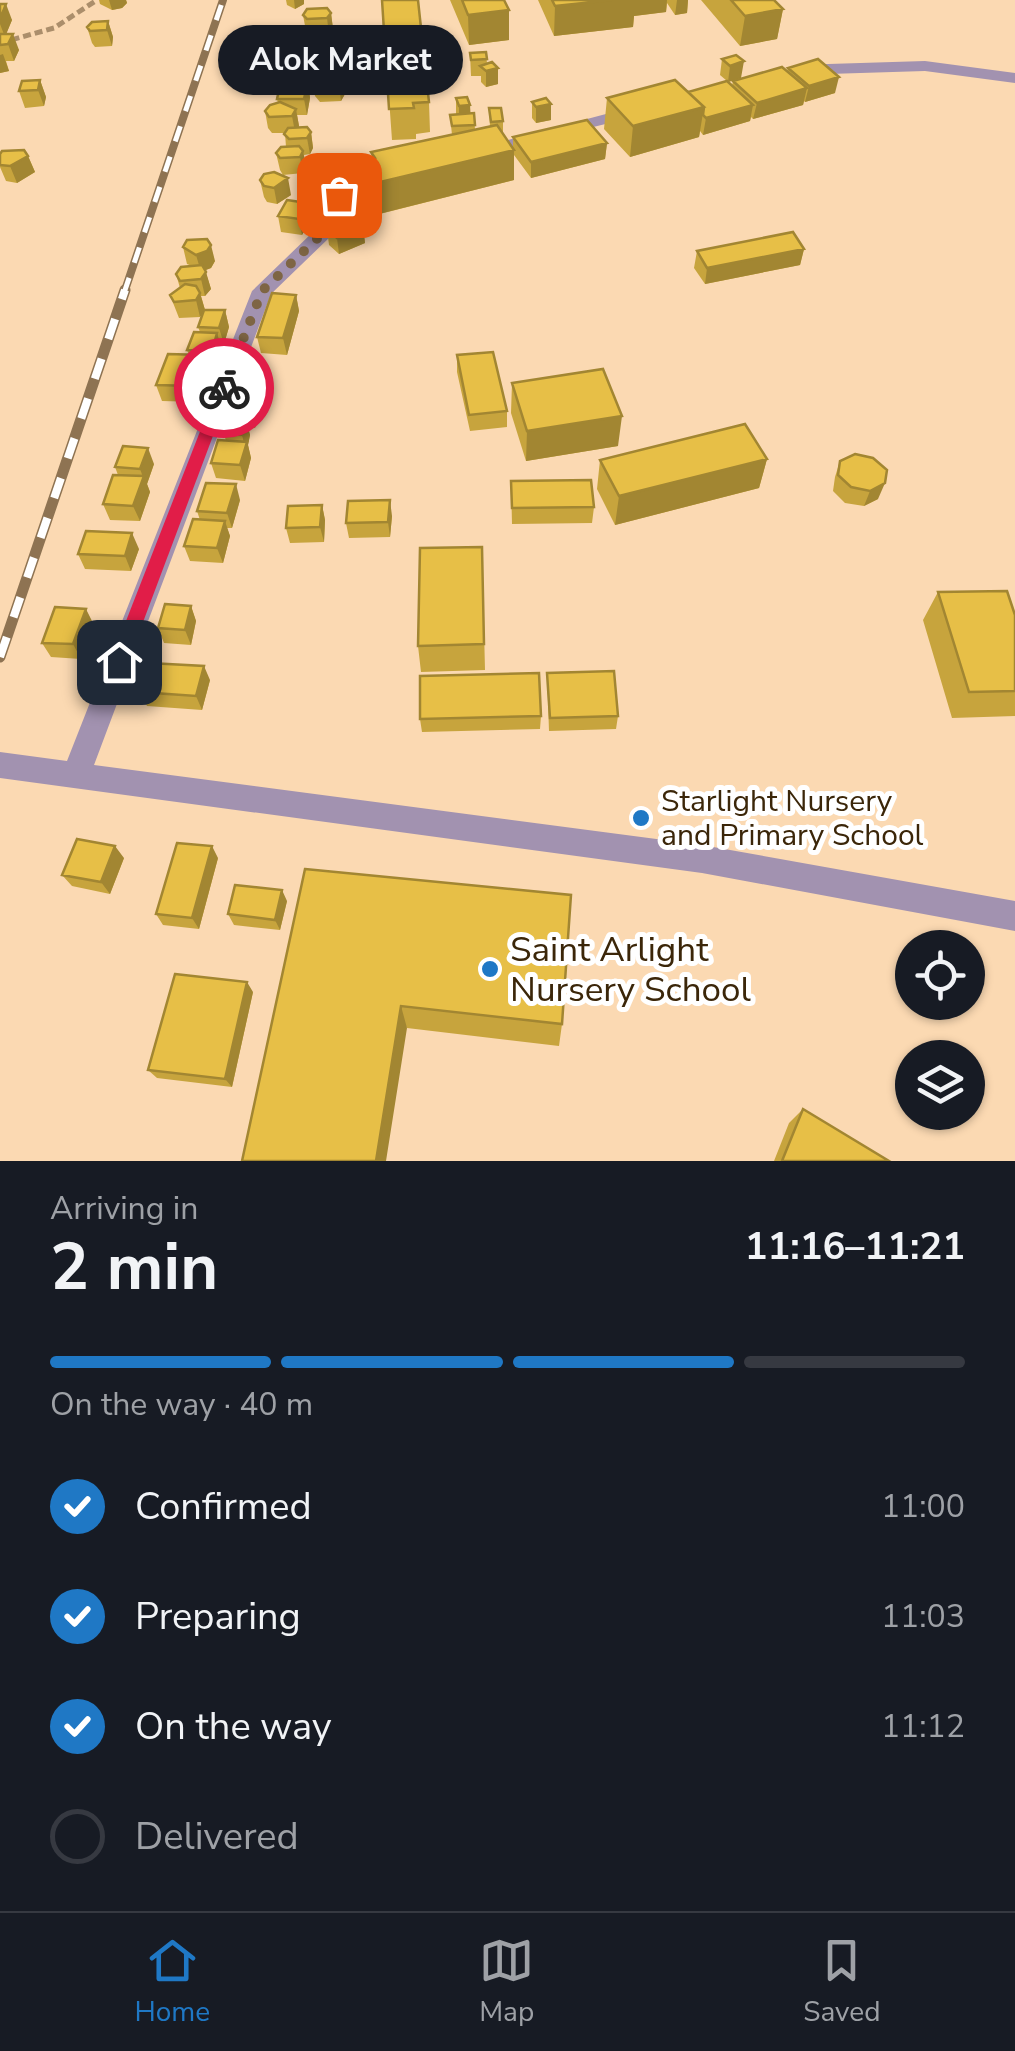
<!DOCTYPE html>
<meta charset="utf-8">
<style>
:root{--surface:#171b24;--page:#242831;--text:#f1f3f6;--muted:#9ea1a6;--line:#363941;--accent:#1f78c5}
body{margin:0;font-family:"Nunito Sans",sans-serif;background:var(--page);color:var(--text);height:100vh;display:flex;flex-direction:column;font-size:38px;white-space:nowrap}
*{box-sizing:border-box;margin:0}
p{font-size:32px;color:var(--muted)}
.icon{flex:none;width:55px;height:55px;fill:none;stroke:currentColor;stroke-width:2;stroke-linecap:round;stroke-linejoin:round}
.map{position:relative;height:1161px;overflow:hidden}
.details{display:flex;flex-direction:column;background:var(--surface);flex:1}
.details>*{flex:none}
.fabs{position:absolute;left:895px;top:930px;display:grid;gap:20px}
.fabs a{display:grid;place-items:center;width:90px;height:90px;border-radius:50%;background:var(--surface);box-shadow:0 2px 8px #0004;font-size:50px}
.pin{position:absolute;display:grid;place-items:center;width:85px;height:85px;color:#fff;margin:-42px;border-radius:20px;box-shadow:0 5px 15px #0006}
.courier{position:absolute;display:grid;place-items:center;width:100px;height:100px;margin:-50px;border:8px solid #e11d48;border-radius:50%;background:#fff;color:#222;box-shadow:0 2px 12px #0007}
.bubble{position:absolute;height:70px;border-radius:35px;background:var(--surface);box-shadow:0 2px 8px #0004;font-size:32px;font-weight:700;line-height:70px;text-align:center}
.headline em{font-style:normal;font-weight:700}
.headline div{display:flex;flex-direction:column-reverse}
.headline{display:flex;align-items:center;justify-content:space-between;height:170px;padding:0 50px}
h1{font-size:65px;font-weight:700;line-height:75px}
.bar{display:grid;grid-template-columns:repeat(4,1fr);gap:15px 10px;align-content:center;height:120px;padding:0 50px}
.bar i{height:12px;border-radius:8px;background:var(--line)}
.bar .active{background:var(--accent)}
.bar p{grid-column:span 4}
ol{padding:0 50px;list-style:none}
li{display:flex;align-items:center;gap:30px;height:110px}
li p{margin-inline-start:auto}
li .icon{padding:10px;border-radius:50%;background:var(--accent);color:#fff;stroke-width:4}
li:last-child{color:var(--muted)}
li i{width:55px;height:55px;border:5px solid var(--line);border-radius:50%}
.menu{display:flex;justify-content:space-around;align-items:center;height:140px;border-top:2px solid var(--line);background:var(--surface);font-size:28px;color:var(--muted)}
.menu a{display:grid;justify-items:center;gap:5px}
.menu .active{color:var(--accent)}
.map>svg:first-child{display:block}
</style>
<div class="map">
<svg width="1015" height="1161" viewBox="0 0 1015 1161">
<rect width="100%" height="100%" fill="#fbd9b2"/>
<g fill="none" stroke-linecap="round" stroke-linejoin="round">
<path stroke="#ab8e6b" stroke-width="5" stroke-dasharray="8 4" stroke-linecap="butt" d="M0,43L54,28L97,0"/>
<path fill="#a292b0" fill-rule="evenodd" d="M925,61L1015,73V83L925,71L796,75L788,70L796,65Z
M636,106L645,111L642,115L476,156L467,151Z
M374,171L383,177L381,181L355,187L330,237L271,294L94,765L702,845L1015,901V931L702,873L0,778V752L67,761L252,291L315,230L341,179Z"/>
<g stroke="#8e7352" stroke-width="8">
<path id="rail-far1" d="M124,293L223,0"/>
</g>
<g stroke="#8e7352" stroke-width="11">
<path id="rail" d="M0,657L125,290"/>
</g>
<use href="#rail-far1" stroke="#fff" stroke-width="5" stroke-dasharray="16" stroke-linecap="butt"/>
<use href="#rail" stroke="#fff" stroke-width="8" stroke-dasharray="21" stroke-linecap="butt"/>
</g>
<path fill="#c7a43d" d="M99,0H126L127,3L122,8L112,10L100,4Z
M286,0H304V4L295,9L287,5Z
M382,0L429,102L430,132L416,134V139L392,140Z
M450,0H504L509,40L469,45Z
M538,0H688L687,13L675,15L667,3L666,12L634,16L633,27L554,36Z
M701,0H774L783,9L777,39L740,46Z
M0,4L12,20L6,34L19,50L14,61H6L9,71L0,73Z
M331,13L333,29L329,34L310,36L306,31L303,15Z
M108,21L113,37L112,46L95,47L92,43L87,27Z
M486,52L487,64L498,84L486,87L481,82V76H471L470,53Z
M736,55L741,78L728,82L732,86L733,81L787,71L788,68L835,93L805,102L804,101L803,105L753,119L751,117L750,121L703,135L700,131L699,137L630,157L604,129L607,98L688,92L727,81L720,75L722,59Z
M343,78L345,94L341,101L320,102L315,96L312,80Z
M40,80L46,97L44,106L25,108L19,91Z
M308,81L310,98L307,115H297L299,126L298,128L311,132L313,148L310,154L304,155L305,162L329,163L332,179L326,204H307L310,220L302,235L281,232L278,216L303,203L300,187L303,173L283,175L280,170L276,153L286,147L285,133H272L268,128L265,111L278,103L277,99Z
M456,98L470,114L474,113L475,130L490,127L489,108L503,121V134L513,148V137L607,143L605,159L531,178L514,155V180L356,220L363,227L365,243L339,254L329,245L327,229L354,219L347,207L343,176L372,159L371,152L452,135L450,115L456,114Z
M532,102L551,120L536,123L532,118Z
M0,154L28,156L35,172L17,183L6,181L0,167Z
M260,180L291,195L277,204L267,202L264,197Z
M183,247L215,261L211,268L205,270L211,289L205,296H201L205,310H225L229,327L224,344H220L222,350L216,367H207L209,372L199,402L162,401L156,385L189,355L187,350L200,332L198,327L204,311L200,317L179,318L170,295L180,288L176,274L192,266L187,264Z
M804,249L800,265L705,284L694,268L697,251Z
M296,295L299,311L287,355L261,353L257,337Z
M457,355L507,411V427L470,431L457,372Z
M512,383L618,446L526,461L511,413Z
M256,394L260,410L255,428L248,427L250,435L248,445L251,458L245,481L216,478L211,463L226,441L224,434L231,418L229,410Z
M767,459L759,488L615,525L597,489L600,460Z
M840,461L878,499L864,506L845,503L833,491L835,477Z
M154,464L147,484L150,492L140,521L110,520L103,504L118,475L115,467Z
M511,481L594,507L592,523L512,524Z
M240,500L232,528H227L230,536L223,563L190,561L184,546L200,520L197,511Z
M322,505L325,520L324,542L290,543L286,528Z
M392,516L390,537L349,538L346,523Z
M482,547L485,670L421,672L418,646Z
M139,549L131,571L85,569L78,554Z
M938,592L1015,615V716L952,718L923,620Z
M191,606L196,621L191,645L164,643L158,628Z
M93,623L81,659L51,657L42,643Z
M547,673L618,716L616,729L549,731Z
M210,680L202,710L147,706L140,692Z
M541,716L540,729L422,732L420,719Z
M124,858L110,894L72,886L62,875Z
M218,858L199,929L163,925L156,914Z
M305,869L562,1024L559,1046L407,1028Z
M287,901L280,930L234,925L228,914Z
M253,992L232,1087L157,1078L148,1070Z
M803,1109L889,1161H774L789,1123Z"/>
<path fill="#a28632" d="M109,0H126L127,3L122,8L112,10Z
M294,0H304V4L295,9Z
M612,0H667L666,12L634,16L633,27L554,36L555,6Z
M677,0H688L687,13L675,15Z
M6,4L12,20L5,37L0,24V19Z
M783,9L777,39L740,46L745,16Z
M509,10V40L469,45L468,15Z
M331,13L333,29L329,34L327,18Z
M108,21L113,37L112,46L107,30Z
M13,34L19,50L14,61L8,44Z
M3,54L9,71L0,73V55Z
M744,61L741,78L728,82L730,66Z
M498,68V84L486,87V71Z
M839,77L835,93L805,102L809,86Z
M343,78L345,94L341,101L339,84Z
M40,80L46,97L44,106L38,90Z
M308,81L310,98L307,115L304,99Z
M807,88L803,105L753,119L757,103Z
M551,104V120L536,123V107Z
M470,105L471,121L459,123V106Z
M753,105L750,121L703,135L706,118Z
M704,107L699,137L630,157L633,126Z
M296,109L299,126L295,132L292,116Z
M311,132L313,148L310,154L307,138Z
M607,143L605,159L531,178V162Z
M514,150V180L355,220L351,189Z
M303,151L306,167L303,173L300,157Z
M28,156L35,172L17,183L10,166Z
M329,163L332,179L326,204L324,188Z
M288,178L291,195L277,204L274,188Z
M307,203L310,220L302,235L299,219Z
M363,227L365,243L339,254L337,238Z
M211,245L215,261L211,268L201,272L196,255Z
M804,249L800,265L705,284L707,268Z
M206,272L211,289L205,296L201,279Z
M200,293L205,310L200,317L196,300Z
M296,295L299,311L287,355L283,338Z
M225,310L229,327L224,344L219,328Z
M217,333L222,350L216,367L212,351Z
M204,355L209,372L199,402L194,386Z
M256,394L260,410L255,428L251,412Z
M622,416L618,446L526,461L527,431Z
M246,419L250,435L248,445L251,458L245,481L240,465L245,447L242,435Z
M148,448L154,464L147,484L150,492L140,521L133,506L143,477L140,469Z
M767,459L759,488L615,525L619,496Z
M885,483L878,499L864,506L870,491Z
M236,484L240,500L232,528L227,513Z
M390,500L392,516L390,537L388,522Z
M322,505L325,520L324,542L320,527Z
M225,521L230,536L223,563L217,548Z
M132,533L139,549L131,571L125,556Z
M191,606L196,621L191,645L185,630Z
M86,609L93,623L81,659L73,644Z
M204,666L210,680L202,710L196,696Z
M115,846L124,858L110,894L101,882Z
M212,846L218,858L199,929L192,918Z
M282,890L287,901L280,930L275,920Z
M247,982L253,992L232,1087L225,1079Z
M401,1006L407,1028L386,1161H376Z"/>
<path fill="#e7bf47" stroke="#a28632" stroke-width="2.5" d="M382,0H418L429,102L413,103L414,108L389,109Z
M462,0H504L509,10L468,15Z
M552,0H612L555,6Z
M731,0H774L783,9L745,16Z
M0,4H6L0,19Z
M327,8L331,13L327,18L307,19L303,15L307,9Z
M108,21L107,30L90,31L87,27L92,22Z
M0,34H13L8,44L0,45Z
M486,52L487,59L471,60L470,53Z
M736,55L744,61L730,66L722,59Z
M818,59L839,77L809,86L788,68Z
M492,62L498,68L486,71L480,66Z
M782,67L807,88L757,103L733,81Z
M338,72L343,78L339,84L317,86L312,80L316,74Z
M40,80L38,90L19,91L22,81Z
M675,80L704,107L633,126L607,98Z
M281,81H308L304,99H277Z
M727,81L753,105L706,118L703,115L704,107L688,92Z
M467,97L470,105L459,106L456,98Z
M546,98L551,104L536,107L532,102Z
M280,102L296,109L292,116L269,117L265,111L270,105Z
M489,108H501L503,121L491,122Z
M474,113L475,125L452,126L450,115Z
M587,120L607,143L531,162L513,137Z
M497,125L514,150L351,189L343,176L346,169L375,158L371,152Z
M307,127L311,132L307,138L289,139L284,134L288,128Z
M299,146L303,151L300,157L280,158L276,153L281,147Z
M24,150L28,156L10,166L0,165V154L2,151Z
M305,162L329,163L324,188L300,187Z
M274,172L288,178L274,188L264,186L260,180L264,174Z
M287,200L307,203L299,219L278,216Z
M353,218L363,227L337,238L327,229Z
M793,232L804,249L707,268L697,251Z
M207,239L211,245L207,251L196,255L183,247L187,240Z
M202,265L206,272L201,279L180,281L176,274L181,267Z
M185,284L196,286L200,293L196,300L174,302L170,295Z
M272,293L296,295L283,338L257,337Z
M204,310H225L219,328L198,327Z
M194,332L217,333L212,351L187,350Z
M493,352L507,411L469,415L457,355Z
M168,354L204,355L194,386L156,385Z
M603,369L622,416L527,431L512,383Z
M234,392L256,394L251,412L229,410Z
M228,418L246,419L242,435L224,434Z
M745,424L767,459L619,496L600,460Z
M218,440L247,442L240,465L211,463Z
M123,446L148,448L140,469L115,467Z
M855,454L873,458L887,470L885,483L870,491L851,487L838,475L840,461Z
M113,475L144,476L133,506L103,504Z
M591,480L594,507L512,508L511,481Z
M206,483L236,484L227,513L197,511Z
M390,500L388,522L346,523L348,501Z
M322,505L320,527L286,528L288,506Z
M193,519L225,521L217,548L184,546Z
M86,531L132,533L125,556L78,554Z
M482,547L484,644L418,646L420,548Z
M1007,591L1015,615V691L969,692L938,592Z
M165,604L191,606L185,630L158,628Z
M55,607L86,609L73,644L42,643Z
M149,663L204,666L196,696L140,692Z
M614,671L618,716L550,718L547,673Z
M539,673L541,716L420,719V676Z
M77,839L115,846L101,882L62,875Z
M177,843L212,846L192,918L156,914Z
M305,869L571,895L562,1024L401,1006L376,1161H242Z
M235,885L282,890L275,920L228,914Z
M175,974L247,982L225,1079L148,1070Z
M803,1109L889,1161H782Z"/>
<path fill="#e11d48" d="M224,383L231,388L128,662L125,667H113L110,662L217,388Z"/>
<g fill="none" stroke-linecap="round" stroke-linejoin="round">
<path stroke="#7e6544" stroke-width="10" stroke-dasharray="0 18" d="M224,388L262,291L323,233L339,195"/>
</g>
<g fill="#1f78c5" stroke="#fff" stroke-width="4">
<circle cx="641" cy="818" r="10"/>
<circle cx="490" cy="969" r="10"/>
</g>
<g text-anchor="middle" stroke-width="10" stroke-linejoin="round" paint-order="stroke">
<g font-size="30" fill="#3b2609" stroke="#fff" text-anchor="start">
<text x="661" y="811">Starlight Nursery<tspan x="661" dy="34">and Primary School</tspan></text>
</g>
<g font-size="35" fill="#3b2609" stroke="#fff" text-anchor="start">
<text x="510" y="961">Saint Arlight<tspan x="510" dy="40">Nursery School</tspan></text>
</g>
</g>
</svg>
<div class="fabs">
<a><svg class="icon" aria-label="locate" viewBox="0 0 24 24"><circle cx="12" cy="12" r="6"/><path d="M12 2v4M12 18v4M2 12h4M18 12h4"/></svg></a>
<a><svg class="icon" aria-label="layers" viewBox="0 0 24 24"><path d="M12 4l9 5-9 5-9-5zM3 14l9 5 9-5"/></svg></a>
</div>
<div class="pin" style="left:339px;top:195px;background:#ea580c"><svg class="icon" aria-label="bag" viewBox="0 0 24 24"><path d="M5 8h14l-1 12H6zM9 8a3 3 0 0 1 6 0"/></svg></div>
<div class="pin" style="left:119px;top:662px;background:#1f2937"><svg class="icon" aria-label="home" viewBox="0 0 24 24"><path d="M3 11l9-7 9 7M6 9v11h12V9"/></svg></div>
<div class="courier" style="left:224px;top:388px"><svg class="icon" aria-label="bike" viewBox="0 0 24 24"><circle cx="6" cy="16" r="4"/><circle cx="18" cy="16" r="4"/><path d="M6 16l4-8h5l3 8M10 8l3 8H6M13 5h3"/></svg></div>
<div class="bubble" style="left:218px;top:25px;width:245px">Alok Market</div>
</div>
<section class="details">
<div class="headline"><div><h1>2 min</h1><p>Arriving in</p></div><em>11:16–11:21</em></div>
<div class="bar"><i class="active"></i><i class="active"></i><i class="active"></i><i></i><p>On the way · 40 m</p></div>
<ol>
<li><svg class="icon" aria-label="check" viewBox="0 0 24 24"><path d="M5 12l5 5 9-10"/></svg>Confirmed<p>11:00</p></li>
<li><svg class="icon" aria-label="check" viewBox="0 0 24 24"><path d="M5 12l5 5 9-10"/></svg>Preparing<p>11:03</p></li>
<li><svg class="icon" aria-label="check" viewBox="0 0 24 24"><path d="M5 12l5 5 9-10"/></svg>On the way<p>11:12</p></li>
<li><i></i>Delivered</li>
</ol>
</section>
<nav class="menu">
<a class="active"><svg class="icon" aria-label="home" viewBox="0 0 24 24"><path d="M3 11l9-7 9 7M6 9v11h12V9"/></svg>Home</a>
<a><svg class="icon" aria-label="map" viewBox="0 0 24 24"><path d="M3 6l6-2 6 2 6-2v14l-6 2-6-2-6 2zM9 4v14M15 6v14"/></svg>Map</a>
<a><svg class="icon" aria-label="saved" viewBox="0 0 24 24"><path d="M7 4h10v16l-5-4-5 4z"/></svg>Saved</a>
</nav>
